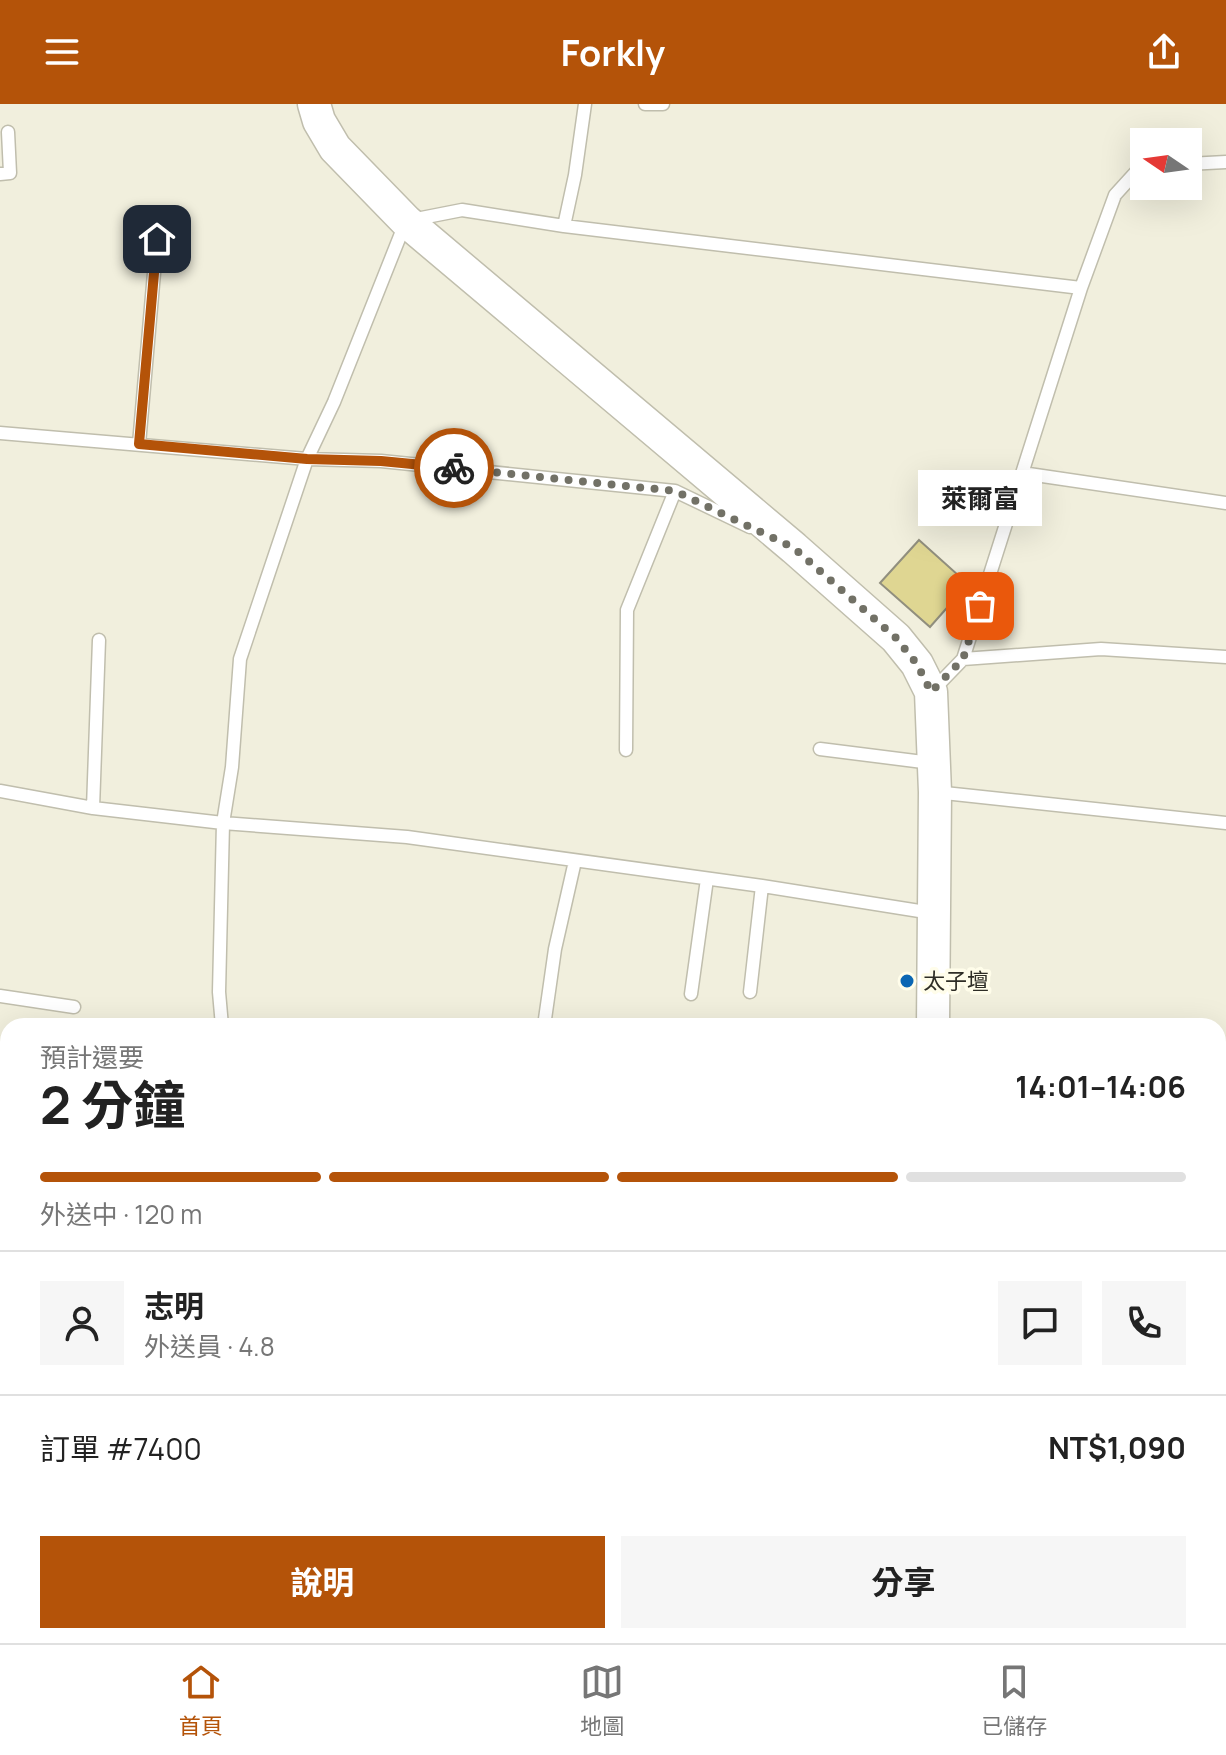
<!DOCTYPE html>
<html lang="zh-TW">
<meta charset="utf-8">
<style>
:root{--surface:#fff;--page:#f6f6f6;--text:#222;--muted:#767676;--line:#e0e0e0;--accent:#b45309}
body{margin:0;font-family:Manrope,"Noto Sans TC",sans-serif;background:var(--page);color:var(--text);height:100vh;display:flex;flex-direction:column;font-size:30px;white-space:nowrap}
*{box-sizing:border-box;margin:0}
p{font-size:26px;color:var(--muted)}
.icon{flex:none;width:44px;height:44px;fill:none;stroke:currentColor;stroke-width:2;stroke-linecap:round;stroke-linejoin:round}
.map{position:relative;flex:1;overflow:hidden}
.side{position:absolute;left:0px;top:914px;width:1226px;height:626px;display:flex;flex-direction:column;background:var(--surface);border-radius:24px 24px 0 0;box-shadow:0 8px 32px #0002}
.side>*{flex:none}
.needle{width:52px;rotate:283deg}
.buttons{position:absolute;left:1130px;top:24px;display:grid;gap:16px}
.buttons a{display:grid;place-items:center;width:72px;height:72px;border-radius:0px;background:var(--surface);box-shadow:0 8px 32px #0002;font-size:40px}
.pin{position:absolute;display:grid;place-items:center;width:68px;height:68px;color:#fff;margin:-34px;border-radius:16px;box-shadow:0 4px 12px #0006}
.courier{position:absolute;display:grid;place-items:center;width:80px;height:80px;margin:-40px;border:6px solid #b45309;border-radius:50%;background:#fff;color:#222;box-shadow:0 2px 10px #0007}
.bubble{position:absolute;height:56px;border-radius:0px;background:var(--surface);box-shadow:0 8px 32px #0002;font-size:26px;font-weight:700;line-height:56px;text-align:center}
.head em{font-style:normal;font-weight:700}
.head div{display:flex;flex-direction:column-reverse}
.head{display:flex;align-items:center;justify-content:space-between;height:136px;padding:0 40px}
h1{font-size:52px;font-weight:700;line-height:60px}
.bar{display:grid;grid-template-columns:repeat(4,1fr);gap:12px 8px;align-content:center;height:96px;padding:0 40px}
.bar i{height:10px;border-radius:6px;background:var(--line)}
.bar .current{background:var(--accent)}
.bar p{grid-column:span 4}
.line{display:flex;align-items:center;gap:20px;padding:0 40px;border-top:2px solid var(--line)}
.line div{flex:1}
.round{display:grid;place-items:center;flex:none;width:84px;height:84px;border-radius:0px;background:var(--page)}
.button{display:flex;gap:16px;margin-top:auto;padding:16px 40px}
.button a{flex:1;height:92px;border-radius:0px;background:var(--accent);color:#fff;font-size:32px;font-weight:700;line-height:92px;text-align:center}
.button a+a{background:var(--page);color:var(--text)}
header{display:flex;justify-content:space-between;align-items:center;height:104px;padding:0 40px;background:var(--accent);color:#fff;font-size:36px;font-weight:700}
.tabs{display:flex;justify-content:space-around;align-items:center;height:112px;border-top:2px solid var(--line);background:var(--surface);font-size:22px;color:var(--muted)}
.tabs a{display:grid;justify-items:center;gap:4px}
.tabs .current{color:var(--accent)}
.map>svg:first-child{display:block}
</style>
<header><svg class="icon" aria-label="menu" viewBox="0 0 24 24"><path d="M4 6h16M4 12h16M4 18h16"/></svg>Forkly<svg class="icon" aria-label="share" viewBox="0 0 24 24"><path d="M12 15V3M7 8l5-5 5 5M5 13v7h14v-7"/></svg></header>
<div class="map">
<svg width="1226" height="1539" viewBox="0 0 1226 1539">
<rect width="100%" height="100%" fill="#f1efdd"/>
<path fill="#dfd692" stroke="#918f7e" stroke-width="2" d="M919,436L968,480L930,523L880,479Z"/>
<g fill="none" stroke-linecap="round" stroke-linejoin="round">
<g stroke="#c0bead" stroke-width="15">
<path id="service" d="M645,0H663
M1188,60L1226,58
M0,70L10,69L8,28
M564,122L575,71L585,0
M0,329L307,355L381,357L675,387L750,423
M139,340L157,135
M1022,369L1226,399
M963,555L1101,545L1226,553
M933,586L963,555L1081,184L1115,91L1135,69L1144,67
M820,645L931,659
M626,646L627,506L675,387
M0,687L93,704L223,719L407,733L762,782L932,809
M935,688L1226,719
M93,704L99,536
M750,888L762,782
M691,890L707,775
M0,892L74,903
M222,922L219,888L223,719L232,663L240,555L307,355L334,298L406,117L462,106L564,122L1081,184
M544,922L555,845L575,757
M0,983H8
M1218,1339H1226
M0,1433L8,1434
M65,1532V1539
M269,1532L271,1539
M1068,1532L1076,1539"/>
</g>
<g stroke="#c0bead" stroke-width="35">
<path id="tertiary" d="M314,0L319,17L335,44L406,117L794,444L896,534L917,560L931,588L935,688L933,922
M930,1539V1532"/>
</g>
<use href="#service" stroke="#fff" stroke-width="12"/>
<use href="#tertiary" stroke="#fff" stroke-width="32"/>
</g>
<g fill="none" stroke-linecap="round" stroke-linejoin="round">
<path stroke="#727166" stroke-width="8" stroke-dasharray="0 14.4" d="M454,364L675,387L794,444L896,534L917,560L931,588L963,555L980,502"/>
<path stroke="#b45309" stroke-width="10" d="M157,135L139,340L307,355L381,357L454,364"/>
</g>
<circle fill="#0b66b3" stroke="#fffdea" stroke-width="3" cx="907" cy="877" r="8"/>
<g text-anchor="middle" stroke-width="7" stroke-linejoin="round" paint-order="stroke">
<g font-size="22" fill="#2e2d26" stroke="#fffdea" text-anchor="start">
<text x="923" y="885">太子壇</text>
</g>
</g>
</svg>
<div class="buttons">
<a><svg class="needle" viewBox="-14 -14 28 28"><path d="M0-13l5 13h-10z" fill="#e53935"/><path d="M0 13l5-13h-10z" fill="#767676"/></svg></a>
</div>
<div class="pin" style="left:980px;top:502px;background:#ea580c"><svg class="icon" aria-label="bag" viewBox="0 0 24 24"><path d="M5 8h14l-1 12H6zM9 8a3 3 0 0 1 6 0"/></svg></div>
<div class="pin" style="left:157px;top:135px;background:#1f2937"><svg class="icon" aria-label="home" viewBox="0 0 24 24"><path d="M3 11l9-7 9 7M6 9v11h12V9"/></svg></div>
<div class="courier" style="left:454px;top:364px"><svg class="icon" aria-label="bike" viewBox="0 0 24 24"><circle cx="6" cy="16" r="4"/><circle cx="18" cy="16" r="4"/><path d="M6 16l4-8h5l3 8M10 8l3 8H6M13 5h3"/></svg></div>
<div class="bubble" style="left:918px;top:366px;width:124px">萊爾富</div>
<section class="side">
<div class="head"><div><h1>2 分鐘</h1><p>預計還要</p></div><em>14:01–14:06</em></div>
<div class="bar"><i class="current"></i><i class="current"></i><i class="current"></i><i></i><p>外送中 · 120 m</p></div>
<div class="line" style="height:144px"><a class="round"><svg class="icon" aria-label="person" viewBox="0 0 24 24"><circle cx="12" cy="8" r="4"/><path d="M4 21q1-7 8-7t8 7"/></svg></a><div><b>志明</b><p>外送員 · 4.8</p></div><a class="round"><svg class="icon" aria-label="chat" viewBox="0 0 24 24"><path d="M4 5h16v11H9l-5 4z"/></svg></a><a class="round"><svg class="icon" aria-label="phone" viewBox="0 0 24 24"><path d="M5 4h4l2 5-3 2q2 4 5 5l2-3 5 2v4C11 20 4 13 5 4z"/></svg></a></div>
<div class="line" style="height:104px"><div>訂單 #7400</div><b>NT$1,090</b></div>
<div class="button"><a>說明</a><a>分享</a></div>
</section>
</div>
<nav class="tabs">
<a class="current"><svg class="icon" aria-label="home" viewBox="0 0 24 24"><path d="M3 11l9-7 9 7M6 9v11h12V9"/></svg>首頁</a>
<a><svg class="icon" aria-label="map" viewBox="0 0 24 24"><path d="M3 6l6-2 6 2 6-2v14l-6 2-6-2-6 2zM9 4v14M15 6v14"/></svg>地圖</a>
<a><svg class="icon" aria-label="saved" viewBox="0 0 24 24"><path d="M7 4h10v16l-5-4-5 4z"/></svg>已儲存</a>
</nav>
